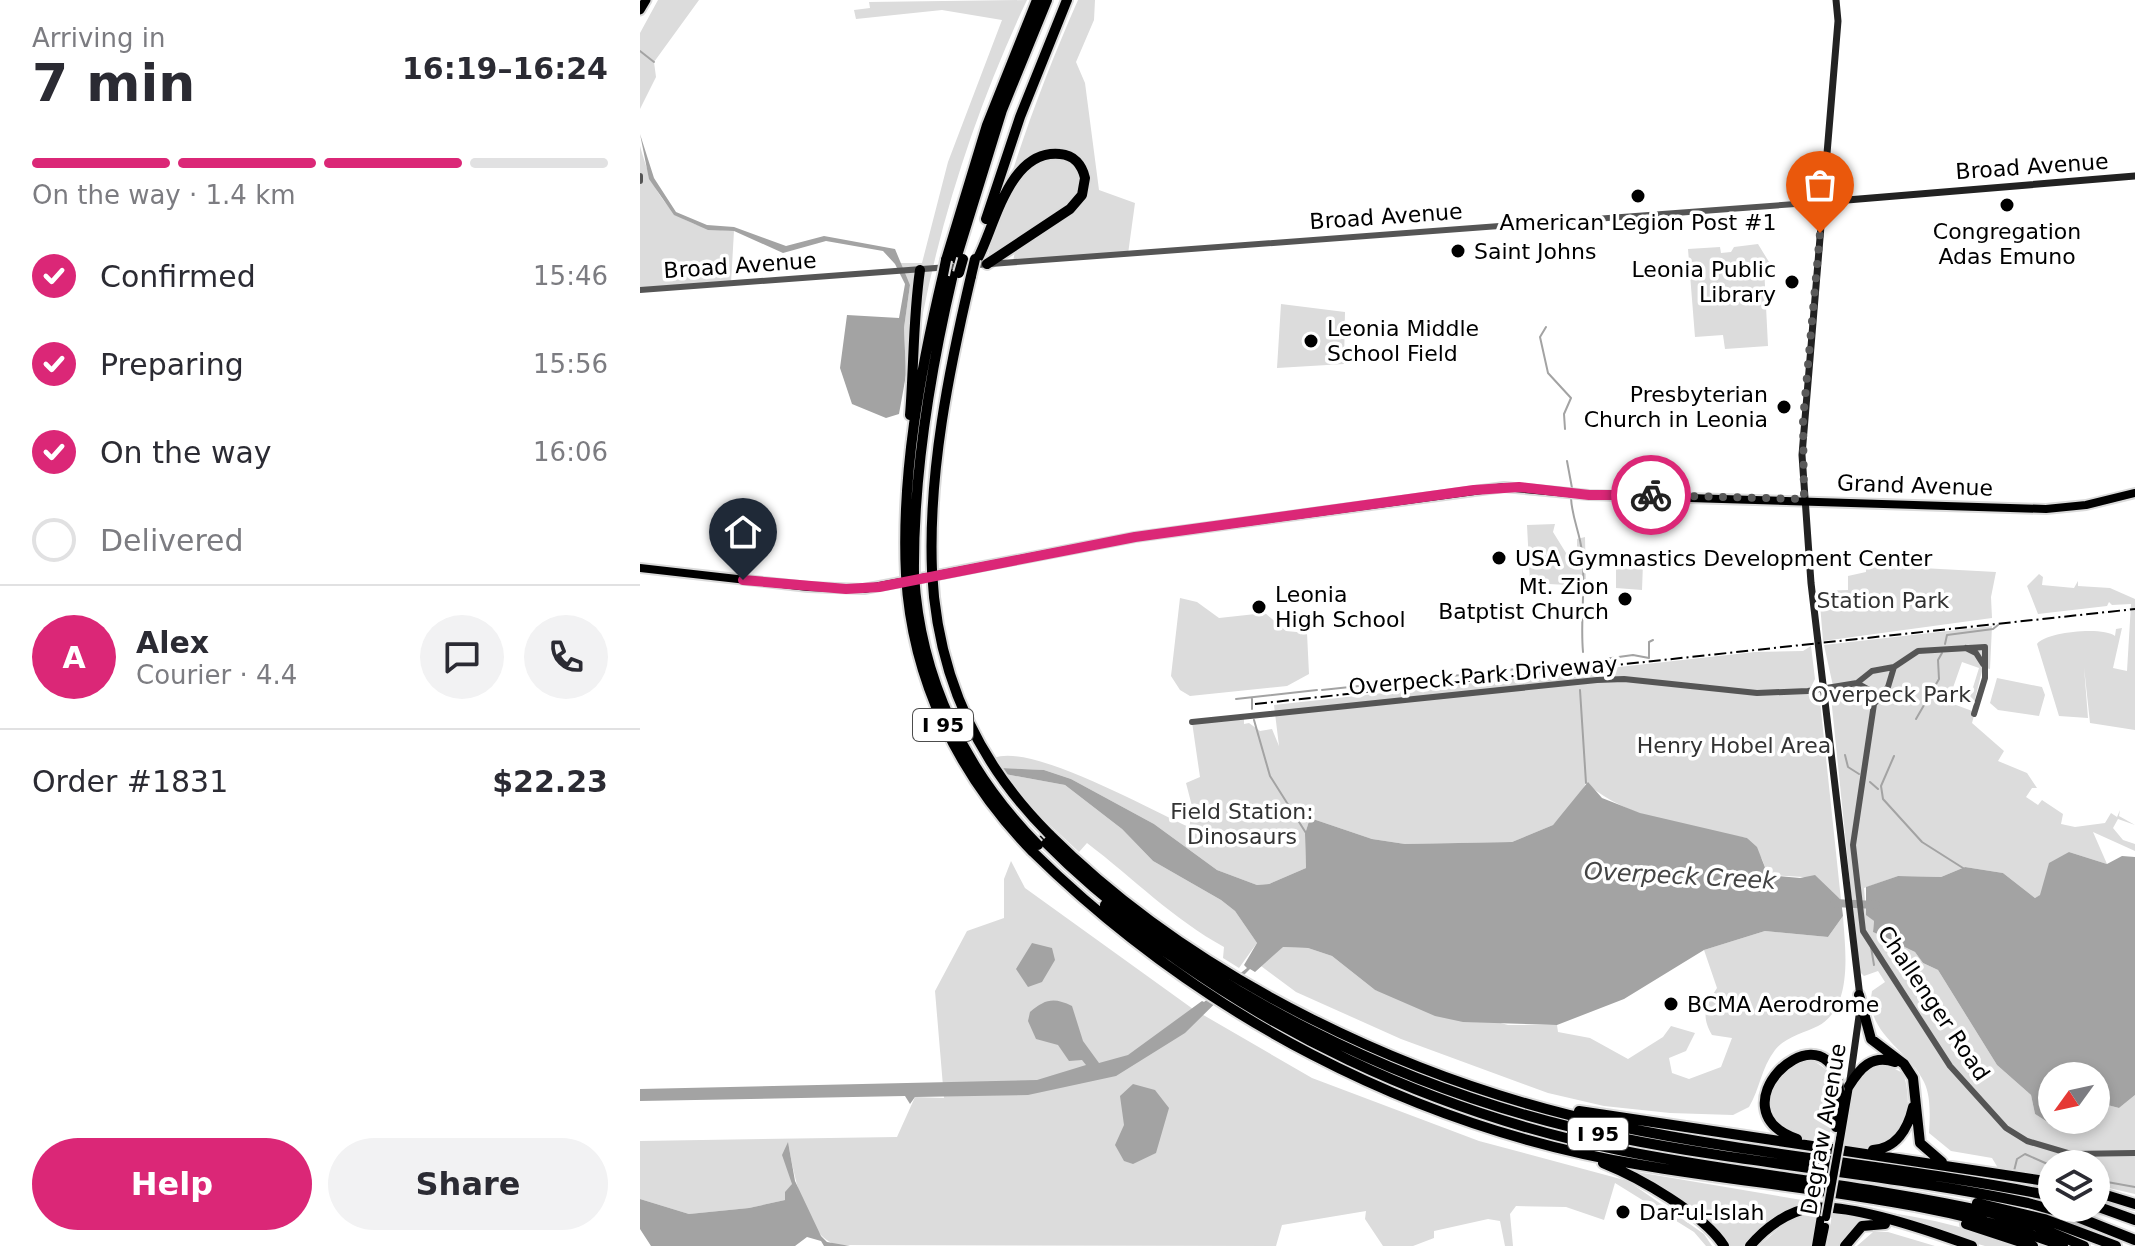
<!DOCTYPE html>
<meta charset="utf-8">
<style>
:root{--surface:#fff;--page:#f2f2f3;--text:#2b2b33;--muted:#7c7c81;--line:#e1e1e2;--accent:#db2777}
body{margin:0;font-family:"DejaVu Sans",sans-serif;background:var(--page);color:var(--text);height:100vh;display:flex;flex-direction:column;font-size:30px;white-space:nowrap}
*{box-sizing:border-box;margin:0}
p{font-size:26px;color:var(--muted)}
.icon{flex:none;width:44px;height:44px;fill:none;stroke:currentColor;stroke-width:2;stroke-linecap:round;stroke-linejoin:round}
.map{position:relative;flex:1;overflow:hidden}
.details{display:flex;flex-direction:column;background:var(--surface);width:640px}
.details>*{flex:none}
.needle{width:52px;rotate:237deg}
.controls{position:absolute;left:1398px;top:1062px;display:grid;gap:16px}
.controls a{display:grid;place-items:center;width:72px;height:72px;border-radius:50%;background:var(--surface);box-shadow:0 4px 12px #0003;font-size:40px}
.pin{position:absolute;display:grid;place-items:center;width:68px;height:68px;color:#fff;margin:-82px -34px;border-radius:50% 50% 50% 0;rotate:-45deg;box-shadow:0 0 8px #0007}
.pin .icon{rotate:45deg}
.courier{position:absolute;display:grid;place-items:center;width:80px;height:80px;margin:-40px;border:6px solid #db2777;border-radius:50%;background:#fff;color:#222;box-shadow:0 2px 10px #0007}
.head em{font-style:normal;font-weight:700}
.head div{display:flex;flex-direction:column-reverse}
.head{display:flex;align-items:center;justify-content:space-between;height:136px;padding:0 32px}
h1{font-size:52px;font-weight:700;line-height:60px}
.bar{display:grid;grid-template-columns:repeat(4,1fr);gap:12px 8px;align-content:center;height:96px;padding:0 32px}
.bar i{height:10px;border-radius:6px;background:var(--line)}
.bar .selected{background:var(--accent)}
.bar p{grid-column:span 4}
.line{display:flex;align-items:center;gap:20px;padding:0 32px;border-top:2px solid var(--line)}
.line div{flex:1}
.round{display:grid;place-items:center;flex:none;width:84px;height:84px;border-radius:42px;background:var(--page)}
ol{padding:0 32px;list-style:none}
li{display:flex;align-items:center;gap:24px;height:88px}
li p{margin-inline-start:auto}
li .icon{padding:8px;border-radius:50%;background:var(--accent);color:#fff;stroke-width:4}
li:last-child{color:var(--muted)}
li i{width:44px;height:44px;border:4px solid var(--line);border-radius:50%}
.primary-button{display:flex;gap:16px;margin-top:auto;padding:16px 32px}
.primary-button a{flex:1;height:92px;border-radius:48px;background:var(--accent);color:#fff;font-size:32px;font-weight:700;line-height:92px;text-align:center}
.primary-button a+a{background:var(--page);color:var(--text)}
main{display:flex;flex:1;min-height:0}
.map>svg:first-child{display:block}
</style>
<main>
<section class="details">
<div class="head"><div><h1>7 min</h1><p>Arriving in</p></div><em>16:19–16:24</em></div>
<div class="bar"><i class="selected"></i><i class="selected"></i><i class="selected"></i><i></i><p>On the way · 1.4 km</p></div>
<ol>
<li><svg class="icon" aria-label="check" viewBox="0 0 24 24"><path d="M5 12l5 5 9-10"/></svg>Confirmed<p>15:46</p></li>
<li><svg class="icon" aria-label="check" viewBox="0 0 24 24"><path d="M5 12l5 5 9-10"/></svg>Preparing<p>15:56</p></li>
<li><svg class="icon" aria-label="check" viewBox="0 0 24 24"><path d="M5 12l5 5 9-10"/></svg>On the way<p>16:06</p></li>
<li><i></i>Delivered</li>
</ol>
<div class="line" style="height:144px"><b class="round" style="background:var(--accent);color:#fff">A</b><div><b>Alex</b><p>Courier · 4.4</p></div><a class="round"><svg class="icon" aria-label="chat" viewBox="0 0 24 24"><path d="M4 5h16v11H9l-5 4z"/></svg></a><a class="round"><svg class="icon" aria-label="phone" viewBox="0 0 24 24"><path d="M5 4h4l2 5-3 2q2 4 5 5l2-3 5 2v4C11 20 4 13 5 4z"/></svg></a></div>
<div class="line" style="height:104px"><div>Order #1831</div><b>$22.23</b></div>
<div class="primary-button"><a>Help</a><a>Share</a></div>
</section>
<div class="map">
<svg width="1495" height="1246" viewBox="0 0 1495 1246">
<rect width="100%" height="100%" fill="#fff"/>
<path fill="#dcdcdc" d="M18,0H59L14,62L16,77L0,109V33Z
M387,0C332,116 291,246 273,372L266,375L264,328L270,285L258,263H282L308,162L362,20L302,10L216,19L214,10L230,8L229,2Z
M438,0H455L454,20L436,62L445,83L459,190L495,203L488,254L373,262L376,245L347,259C370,170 401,84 438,0Z
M0,146C15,200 34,229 94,231L91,283L0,290Z
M1118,244L1129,262L1124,266L1128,346L1085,349L1083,335L1055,337L1048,249L1080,247L1081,253L1091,252L1094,247Z
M641,304L705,312L704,364L637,368Z
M915,524L913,532L926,553L937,547V539L945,537L946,586L890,583L887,525Z
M976,561L1003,563L1002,590L976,588Z
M1226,565L1356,572L1351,597L1352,618L1183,641L1179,591L1208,590V576L1226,572Z
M1399,574L1403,577L1402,585L1434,588L1438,581V586L1470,588L1495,599V730L1450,723L1444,667L1448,718L1419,716L1397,644C1405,632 1463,626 1475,636L1476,629L1482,628L1473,668L1487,671L1491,604L1472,605L1469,602L1467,606L1398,614L1387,586Z
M540,598L557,602L579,618L625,613L646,631L667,633L669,674L647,686L550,696L540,690L531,676Z
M1352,626L1350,669L1343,667L1334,703L1330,697L1339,668L1322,662L1308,702L1335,712L1332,723L1364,751L1358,761L1387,773L1397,788H1392L1386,797L1398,805L1402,800L1423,814L1421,824L1435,827L1465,823L1471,813L1477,817L1480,810L1479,816L1495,825L1478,819L1473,828L1483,840L1495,844V851L1453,832L1467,864L1429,852L1401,895L1395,898L1363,873L1325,867L1301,877L1258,876L1224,888L1226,914L1234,921L1233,932L1275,952L1283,963L1298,970L1357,1065L1391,1095L1395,1114L1406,1121L1412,1115V1120H1456V1102L1479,1108L1495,1095V1194L1456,1185V1164H1412V1176L1358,1168L1352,1158L1311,1151L1289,1133C1290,1117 1291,1096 1284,1082C1269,1050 1224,1033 1232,991L1245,982L1238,971L1224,976L1219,971L1191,697L1195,695L1184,645Z
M1171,646L1175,679L1172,685L1180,701L1201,900L1188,889L1163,877L1128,875L1122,859L1107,838C1053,828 989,820 946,783L938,799L913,825L872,842L765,844L732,839L670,818L665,834L666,868L629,884L617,885L577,870L514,824L431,779L404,770L361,768L354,758C392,743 510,810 549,827L553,810L546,783L560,777L552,722L604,716V724L609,723L620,731L632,729L639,746L634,705L1115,652L1163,651Z
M1357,678L1402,687L1405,695L1399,716L1358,710L1350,703Z
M365,774L425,785L482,829L513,861L581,900L595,911L617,943L599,968L583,958L584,947C533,919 493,878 447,843L439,852L397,813Z
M371,861L385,888L553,1009L672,1078L839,1141L988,1181L1064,1234L1072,1246H1066L1054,1232L975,1183L964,1220L926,1207L876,1206L870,1214L873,1246H865L860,1221L848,1219L794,1231V1238L773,1246H743L725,1219L726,1211L642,1225L636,1246L198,1245C165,1238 153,1171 148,1142L152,1184L145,1200L109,1208L49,1214L0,1199V1141L257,1137L275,1097L304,1098L295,991L327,931L364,918V879Z
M1203,916C1205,949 1214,1007 1178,1026C1164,1033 1145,1037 1135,1050C1121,1068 1120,1089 1109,1107L1093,1115L1030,1113L964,1106L908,1093L761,1039L656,992L621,966L642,947L668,948L692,956L735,990L868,1025H917L918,1032L950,1038L988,1059L1023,1037L1031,1026L1055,1033L1046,1051L1029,1058L1032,1073L1049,1079L1081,1067L1092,1038L1072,1035C1061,1016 1065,1006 1077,988L1064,950L1125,931L1188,937Z
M1168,1059C1207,1073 1196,1108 1188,1141C1176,1140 1162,1139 1151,1133C1128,1121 1122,1084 1144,1068C1150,1063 1161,1062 1168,1059Z
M1243,1063L1263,1073C1272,1097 1271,1143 1236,1147C1226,1149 1215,1145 1204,1144C1208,1115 1206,1068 1243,1063Z
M997,1172L1174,1202L1150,1208L1106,1246H1088L998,1177Z
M1195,1204C1254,1214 1317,1220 1371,1246H1345Z
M1177,1210L1172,1246H1119L1152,1217Z
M1192,1214L1232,1219L1206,1235L1201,1246H1187Z
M1233,1232H1248L1295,1246H1217Z"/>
<path fill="#a3a3a3" d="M0,134L14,178L36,212L67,225L94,227L146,246L184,236L255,249L270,285L264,328L266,375L259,414L246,418L212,404L200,368L207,315L259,318L265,284L255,264L243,251L186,241L143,253L94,231L68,230L34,215L9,179Z
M361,768L404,770L431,779L514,824L577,870L617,885L629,884L666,868L665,834L670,818L732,839L765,844L872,842L913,825L948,782L962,798L1000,813L1107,838L1117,847L1128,875L1160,878L1175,875L1201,900L1203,916L1188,937L1125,931L1064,950L984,999L917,1025L823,1022L795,1016L735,990L692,956L668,948L643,947L615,972L610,969L545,1033L476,1076L388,1095L275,1097L270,1104L265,1096L0,1101V1089L397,1080L446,1065L442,1060L429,1061L418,1045L396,1039L388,1021L390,1012C405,999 414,997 432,1006L443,1041L459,1063L488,1055L562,1001L564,1002L607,968L604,965L617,943L595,911L581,900L513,861L482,829L425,785L365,774Z
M1429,852L1467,864L1482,856L1495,857V1095L1479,1108L1456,1102V1076H1412V1115L1406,1121L1395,1114L1391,1095L1357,1065L1298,970L1283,963L1275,952L1233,932L1234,921L1226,915V887L1258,876L1301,877L1325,867L1363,873L1395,898L1400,895L1409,863Z
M392,943L412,948L415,960L402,982L388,987L376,969Z
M493,1084L515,1090L529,1108L516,1153L493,1164L484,1161L475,1145L484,1125L480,1096Z
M148,1142L155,1181L181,1236L187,1242L210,1246H184L181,1241L167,1237L155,1246H11L0,1229V1199L49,1214L109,1208L145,1200V1192L152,1184L142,1155Z"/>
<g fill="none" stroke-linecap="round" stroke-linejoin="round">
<path stroke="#a3a3a3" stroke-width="2" d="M0,51L14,62
M906,327L900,337L908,373L931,398L924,414L925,429
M927,461L932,488
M931,498C932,518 940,533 942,552C946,585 940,619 943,652
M1305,644L1307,635L1353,629L1358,625
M682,690L933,663L955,665L964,659L993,655L1009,658V642L1013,640
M940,690L946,783
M596,699L677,690
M612,699V709
M1276,719L1299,679L1298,660L1302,653
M614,720L630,776L666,833
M1205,755L1208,767L1219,774
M1254,756L1241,786L1243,799L1282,842L1323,868
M1230,782L1238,789
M1231,947L1234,965
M1374,1171L1377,1159L1385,1154L1412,1166
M1456,1180L1495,1187"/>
<path stroke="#a3a3a3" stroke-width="8" d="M1194,903L1236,905"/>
<g stroke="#dbdbdb" stroke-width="12">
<path id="primary" d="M0,568L168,587L224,589L495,537L864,487L949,495L1406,509L1446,505L1495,493
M1200,1139L1209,1086
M1176,1246L1181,1216
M1181,1246L1185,1227"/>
</g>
<g stroke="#dbdbdb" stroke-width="13">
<path id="trunk" d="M0,10L6,0"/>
</g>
<g stroke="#dbdbdb" stroke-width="14">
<path id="motorway" d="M346,219L380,117L427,0
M338,258C355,226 369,149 420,154C434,155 442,165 445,178L442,195L430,209L347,264
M316,259L362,110L407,0
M306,260L347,125L397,0
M270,415C274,366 273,318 280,270
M292,571C288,473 309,370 331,276
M274,574C273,473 290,372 313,274
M266,575C261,475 280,372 303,275
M409,834C556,981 775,1084 977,1126C1120,1156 1268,1167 1412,1196
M403,840C550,989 772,1096 976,1137C1112,1165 1252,1174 1388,1203L1435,1216L1495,1240
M392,851C558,1014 771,1127 1001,1165C1141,1189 1289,1196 1423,1246
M465,905C615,1029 793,1113 984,1151C1104,1175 1227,1185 1348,1212L1396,1226L1444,1246
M1219,995L1231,1039L1264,1064L1273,1078L1280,1143L1302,1162
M1209,1086C1220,1068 1232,1054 1255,1062
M939,1111L1412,1182
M1157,1139C1073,1110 1177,1010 1197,1078C1202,1094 1197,1112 1196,1127
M1233,1150C1256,1148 1268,1129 1273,1107
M963,1163C998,1177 1064,1214 1084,1246
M1456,1192L1495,1204
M1337,1203L1404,1219L1476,1246
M1456,1206L1495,1220
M1326,1224L1393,1246
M1110,1246C1125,1228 1148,1211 1171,1208C1211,1203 1294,1232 1332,1246
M1205,1246L1222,1226L1245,1224"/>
</g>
<path stroke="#555" stroke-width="6" d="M0,176V181
M0,290L1183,202
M1326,648L1336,653L1343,664
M1254,667L1248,687L1234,704L1213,845L1223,931L1310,1066L1366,1128L1387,1141L1431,1154L1495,1153
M1217,683L1233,692H1242
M552,722L957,680L984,679L1117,693L1168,691L1217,683L1232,671L1254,667L1278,651L1345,647V678L1334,714"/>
<path stroke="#222" stroke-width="7" d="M1196,0L1198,21L1162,455L1171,583L1220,997
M1183,202L1495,176
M1210,1080L1220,1009"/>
<use href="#primary" stroke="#000" stroke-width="8"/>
<use href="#trunk" stroke="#000" stroke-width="9"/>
<use href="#motorway" stroke="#000" stroke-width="10"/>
<path stroke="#000" stroke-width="2" stroke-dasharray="12 4 2 4" stroke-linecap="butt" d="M615,704L1495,609"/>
<g stroke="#dbdbdb" stroke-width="12" stroke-linecap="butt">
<path id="primary-bridge" d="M1186,1217L1200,1139"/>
</g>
<g stroke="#dbdbdb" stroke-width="14" stroke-linecap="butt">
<path id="motorway-bridge" d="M319,273L323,259
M303,275L306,260
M331,276L335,259
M292,571C297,675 336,761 409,834
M274,574C280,679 325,771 398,845
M266,575C272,681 319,776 392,851"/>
</g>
<use href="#primary-bridge" stroke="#000" stroke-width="8"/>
<use href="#motorway-bridge" stroke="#000" stroke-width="10"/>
</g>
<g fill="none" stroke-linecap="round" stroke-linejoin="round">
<path stroke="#595959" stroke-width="8" stroke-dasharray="0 14.4" d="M1011,495L1164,499L1163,420L1180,233"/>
<path stroke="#db2777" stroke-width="10" d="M103,580L206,589L239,587L495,537L834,490L879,487L949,495H1011"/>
</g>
<g fill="#000" stroke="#fff" stroke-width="3">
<circle cx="998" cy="196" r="8"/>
<circle cx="1367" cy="205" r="8"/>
<circle cx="818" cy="251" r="8"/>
<circle cx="1152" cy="282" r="8"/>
<circle cx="671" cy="341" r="8"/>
<circle cx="1144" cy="407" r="8"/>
<circle cx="859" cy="558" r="8"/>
<circle cx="985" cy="599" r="8"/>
<circle cx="619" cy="607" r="8"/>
<circle cx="1031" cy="1004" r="8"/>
<circle cx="983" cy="1212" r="8"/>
</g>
<g text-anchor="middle" stroke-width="7" stroke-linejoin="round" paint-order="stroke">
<g fill="#fff" stroke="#4c4c4c" stroke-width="2">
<rect x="273" y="709" width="60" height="32" rx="6"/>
<rect x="928" y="1118" width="60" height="32" rx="6"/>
</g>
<g font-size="20" font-weight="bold" fill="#000">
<text x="303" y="732">I 95</text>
<text x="958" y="1141">I 95</text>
</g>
<g font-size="22" fill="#000" stroke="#fff">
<text transform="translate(1392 166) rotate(-4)" y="8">Broad Avenue</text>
<text transform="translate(746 216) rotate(-4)" y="8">Broad Avenue</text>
<text transform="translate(100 265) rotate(-4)" y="8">Broad Avenue</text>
<text transform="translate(1275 485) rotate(2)" y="8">Grand Avenue</text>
<text transform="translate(843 675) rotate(-5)" y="8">Overpeck Park Driveway</text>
<text transform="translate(1294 1003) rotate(56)" y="8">Challenger Road</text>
<text transform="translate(1183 1129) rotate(-80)" y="8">Degraw Avenue</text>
</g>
<g font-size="22" fill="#000" stroke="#fff" text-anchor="start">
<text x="998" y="230" text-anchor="middle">American Legion Post #1</text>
<text x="1367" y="239" text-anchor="middle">Congregation<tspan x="1367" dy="25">Adas Emuno</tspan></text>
<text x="834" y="259">Saint Johns</text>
<text x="1136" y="277" text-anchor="end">Leonia Public<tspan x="1136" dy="25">Library</tspan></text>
<text x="687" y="336">Leonia Middle<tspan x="687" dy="25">School Field</tspan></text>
<text x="1128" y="402" text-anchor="end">Presbyterian<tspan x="1128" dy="25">Church in Leonia</tspan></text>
<text x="875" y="566">USA Gymnastics Development Center</text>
<text x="969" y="594" text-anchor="end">Mt. Zion<tspan x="969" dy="25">Batptist Church</tspan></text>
<text x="635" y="602">Leonia<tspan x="635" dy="25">High School</tspan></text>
<text x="1047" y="1012">BCMA Aerodrome</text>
<text x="999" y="1220">Dar-ul-Islah</text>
</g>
<g font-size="22" fill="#333" stroke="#fff">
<text x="1243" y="608">Station Park</text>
<text x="1251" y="702">Overpeck Park</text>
<text x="1094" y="753">Henry Hobel Area</text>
<text x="602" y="819">Field Station:<tspan x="602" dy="25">Dinosaurs</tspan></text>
</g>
<g font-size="24" font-style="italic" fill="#444" stroke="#fff">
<text transform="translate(1040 876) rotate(3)" y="8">Overpeck Creek</text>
</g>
</g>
</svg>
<div class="controls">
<a><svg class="needle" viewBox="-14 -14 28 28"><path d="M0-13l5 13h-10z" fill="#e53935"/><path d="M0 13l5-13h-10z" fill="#7c7c81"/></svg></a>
<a><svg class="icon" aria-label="layers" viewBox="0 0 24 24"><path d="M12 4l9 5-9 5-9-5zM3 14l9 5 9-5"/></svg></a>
</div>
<div class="pin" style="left:1180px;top:233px;background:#ea580c"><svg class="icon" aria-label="bag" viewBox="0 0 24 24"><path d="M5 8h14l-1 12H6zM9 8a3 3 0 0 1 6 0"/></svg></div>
<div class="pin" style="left:103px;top:580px;background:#1f2937"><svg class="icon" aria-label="home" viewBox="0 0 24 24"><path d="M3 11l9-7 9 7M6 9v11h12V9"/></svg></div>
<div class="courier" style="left:1011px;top:495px"><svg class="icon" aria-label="bike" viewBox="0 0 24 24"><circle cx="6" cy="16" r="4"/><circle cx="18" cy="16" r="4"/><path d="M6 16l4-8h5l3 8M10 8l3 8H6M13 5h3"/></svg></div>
</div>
</main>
